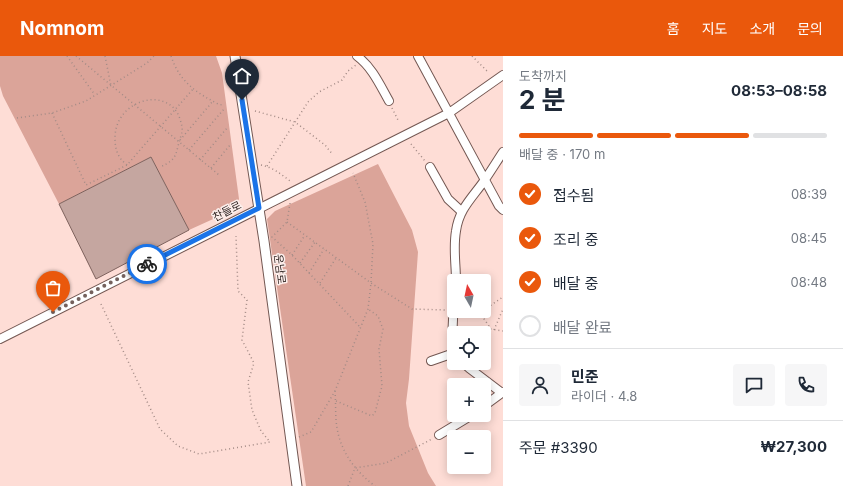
<!DOCTYPE html>
<html lang="ko">
<meta charset="utf-8">
<style>
:root{--surface:#fff;--page:#f6f6f7;--text:#1f2937;--muted:#747a83;--line:#e0e1e3;--accent:#ea580c}
body{margin:0;font-family:Inter,"Noto Sans KR",sans-serif;background:var(--page);color:var(--text);height:100vh;display:flex;flex-direction:column;font-size:15px;white-space:nowrap}
*{box-sizing:border-box;margin:0}
p{font-size:13px;color:var(--muted)}
.icon{flex:none;width:22px;height:22px;fill:none;stroke:currentColor;stroke-width:2;stroke-linecap:round;stroke-linejoin:round}
.map{position:relative;flex:1;overflow:hidden}
.drawer{display:flex;flex-direction:column;background:var(--surface);width:340px}
.drawer>*{flex:none}
.needle{width:26px;rotate:351deg}
.fabs{position:absolute;left:447px;top:218px;display:grid;gap:8px}
.fabs a{display:grid;place-items:center;width:44px;height:44px;border-radius:4px;background:var(--surface);box-shadow:0 2px 10px #0003;font-size:20px}
.pin{position:absolute;display:grid;place-items:center;width:34px;height:34px;color:#fff;margin:-41px -17px;border-radius:50% 50% 50% 0;rotate:-45deg;box-shadow:0 0 4px #0007}
.pin .icon{rotate:45deg}
.courier{position:absolute;display:grid;place-items:center;width:40px;height:40px;margin:-20px;border:3px solid #1a73e8;border-radius:50%;background:#fff;color:#222;box-shadow:0 1px 5px #0007}
.head em{font-style:normal;font-weight:700}
.head div{display:flex;flex-direction:column-reverse}
.head{display:flex;align-items:center;justify-content:space-between;height:68px;padding:0 16px}
h1{font-size:26px;font-weight:700;line-height:30px}
.bar{display:grid;grid-template-columns:repeat(4,1fr);gap:6px 4px;align-content:center;height:48px;padding:0 16px}
.bar i{height:5px;border-radius:3px;background:var(--line)}
.bar .current{background:var(--accent)}
.bar p{grid-column:span 4}
.line{display:flex;align-items:center;gap:10px;padding:0 16px;border-top:1px solid var(--line)}
.line div{flex:1}
.round{display:grid;place-items:center;flex:none;width:42px;height:42px;border-radius:4px;background:var(--page)}
ol{padding:0 16px;list-style:none}
li{display:flex;align-items:center;gap:12px;height:44px}
li p{margin-inline-start:auto}
li .icon{padding:4px;border-radius:50%;background:var(--accent);color:#fff;stroke-width:4}
li:last-child{color:var(--muted)}
li i{width:22px;height:22px;border:2px solid var(--line);border-radius:50%}
header{display:flex;align-items:center;gap:24px;box-sizing:border-box;height:56px;padding:0 20px;background:var(--accent);color:#fff}
header strong{font-size:19px}
nav{display:flex;gap:22px;margin-inline-start:auto;font-size:14px}
main{display:flex;flex:1;min-height:0}
.map>svg:first-child{display:block}
</style>
<header>
<strong>Nomnom</strong>
<nav><a>홈</a><a>지도</a><a>소개</a><a>문의</a></nav>
</header>
<main>
<div class="map">
<svg width="503" height="430" viewBox="0 0 503 430">
<rect width="100%" height="100%" fill="#feddd6"/>
<path fill="#dba499" d="M0,0H216L222,17L239,143L233,154L189,174L151,101L59,148L3,40L0,30Z
M378,108L412,174L418,196L409,323L406,347L409,370L428,417L436,430H306L267,163L275,155Z"/>
<path fill="#c5a6a0" stroke="#7e625d" d="M151,101L189,174L96,223L59,148Z"/>
<g fill="none" stroke-linecap="round" stroke-linejoin="round">
<g stroke="#735752" stroke-width="10">
<path id="minor" d="M357,0C372,11 380,29 389,45
M418,0L499,150L503,154
M430,111L448,143L461,155
M456,225C456,208 453,192 456,175C459,153 472,142 484,125C491,115 497,105 503,96
M454,243L452,284L454,292
M0,283L449,57L503,19
M431,305L454,297
M463,307L469,312L502,337
M484,350L503,336
M439,379L472,359"/>
</g>
<g stroke="#735752" stroke-width="11">
<path id="tertiary" d="M235,0L264,185L297,430"/>
</g>
<path stroke="#a38b86" stroke-width="1.5" stroke-dasharray="1 3" stroke-linecap="butt" d="M67,0L95,39
M76,0L219,119
M105,0L111,30
M171,0C180,27 197,37 220,49L224,48
M472,0L488,16
M392,52L399,66
M255,55L295,66L325,89L333,99
M52,57L86,129L127,109L193,33
M17,62L52,57L86,45L147,7L154,0
M180,84L213,45
M411,88L425,105
M189,94L224,53
M200,104L227,72
M127,109C118,102 115,94 115,82C115,43 169,29 180,63C182,70 183,73 181,80C175,97 179,103 160,111
M261,109C272,111 281,118 290,125
M267,110L308,46L319,36L342,24L348,15L356,9
M211,112L230,89
M290,147L287,166L272,181L292,199L360,271
M287,166L371,227L412,253L445,254
M292,199L305,179
M300,207L315,186
M309,217L324,193
M320,227L336,202
M101,248L160,373L178,390L199,398L270,386L261,375L252,354L248,326L254,307L242,284L247,244L238,235L236,180
M484,254L503,241
M463,255L480,257L491,273L503,275
M494,274L503,253
M335,335C336,347 335,360 337,372C341,396 355,415 375,430
M336,345L372,360L375,357L382,330L379,293L383,273L378,260L368,253
M299,381L311,376L335,335L368,253L371,227L373,188L365,146L353,117
M348,430L355,412L386,407L432,383"/>
<use href="#minor" stroke="#fff" stroke-width="8"/>
<use href="#tertiary" stroke="#fff" stroke-width="9"/>
</g>
<g fill="none" stroke-linecap="round" stroke-linejoin="round">
<path stroke="#74615d" stroke-width="4" stroke-dasharray="0 7.2" d="M53,256L147,208"/>
<path stroke="#1a73e8" stroke-width="5" d="M147,208L259,152L242,44"/>
</g>
<g text-anchor="middle" stroke-width="3" stroke-linejoin="round" paint-order="stroke">
<g font-size="11" fill="#2a1e1c" stroke="#fdefec">
<text transform="translate(227 155) rotate(-27)" y="4">찬들로</text>
<text transform="translate(280 213) rotate(83)" y="4">운남로</text>
</g>
</g>
</svg>
<div class="fabs">
<a><svg class="needle" viewBox="-14 -14 28 28"><path d="M0-13l5 13h-10z" fill="#e53935"/><path d="M0 13l5-13h-10z" fill="#747a83"/></svg></a>
<a><svg class="icon" aria-label="locate" viewBox="0 0 24 24"><circle cx="12" cy="12" r="6"/><path d="M12 2v4M12 18v4M2 12h4M18 12h4"/></svg></a>
<a>+</a>
<a>−</a>
</div>
<div class="pin" style="left:53px;top:256px;background:#ea580c"><svg class="icon" aria-label="bag" viewBox="0 0 24 24"><path d="M5 8h14l-1 12H6zM9 8a3 3 0 0 1 6 0"/></svg></div>
<div class="pin" style="left:242px;top:44px;background:#1f2937"><svg class="icon" aria-label="home" viewBox="0 0 24 24"><path d="M3 11l9-7 9 7M6 9v11h12V9"/></svg></div>
<div class="courier" style="left:147px;top:208px"><svg class="icon" aria-label="bike" viewBox="0 0 24 24"><circle cx="6" cy="16" r="4"/><circle cx="18" cy="16" r="4"/><path d="M6 16l4-8h5l3 8M10 8l3 8H6M13 5h3"/></svg></div>
</div>
<section class="drawer">
<div class="head"><div><h1>2 분</h1><p>도착까지</p></div><em>08:53–08:58</em></div>
<div class="bar"><i class="current"></i><i class="current"></i><i class="current"></i><i></i><p>배달 중 · 170 m</p></div>
<ol>
<li><svg class="icon" aria-label="check" viewBox="0 0 24 24"><path d="M5 12l5 5 9-10"/></svg>접수됨<p>08:39</p></li>
<li><svg class="icon" aria-label="check" viewBox="0 0 24 24"><path d="M5 12l5 5 9-10"/></svg>조리 중<p>08:45</p></li>
<li><svg class="icon" aria-label="check" viewBox="0 0 24 24"><path d="M5 12l5 5 9-10"/></svg>배달 중<p>08:48</p></li>
<li><i></i>배달 완료</li>
</ol>
<div class="line" style="height:72px"><a class="round"><svg class="icon" aria-label="person" viewBox="0 0 24 24"><circle cx="12" cy="8" r="4"/><path d="M4 21q1-7 8-7t8 7"/></svg></a><div><b>민준</b><p>라이더 · 4.8</p></div><a class="round"><svg class="icon" aria-label="chat" viewBox="0 0 24 24"><path d="M4 5h16v11H9l-5 4z"/></svg></a><a class="round"><svg class="icon" aria-label="phone" viewBox="0 0 24 24"><path d="M5 4h4l2 5-3 2q2 4 5 5l2-3 5 2v4C11 20 4 13 5 4z"/></svg></a></div>
<div class="line" style="height:52px"><div>주문 #3390</div><b>₩27,300</b></div>
</section>
</main>
